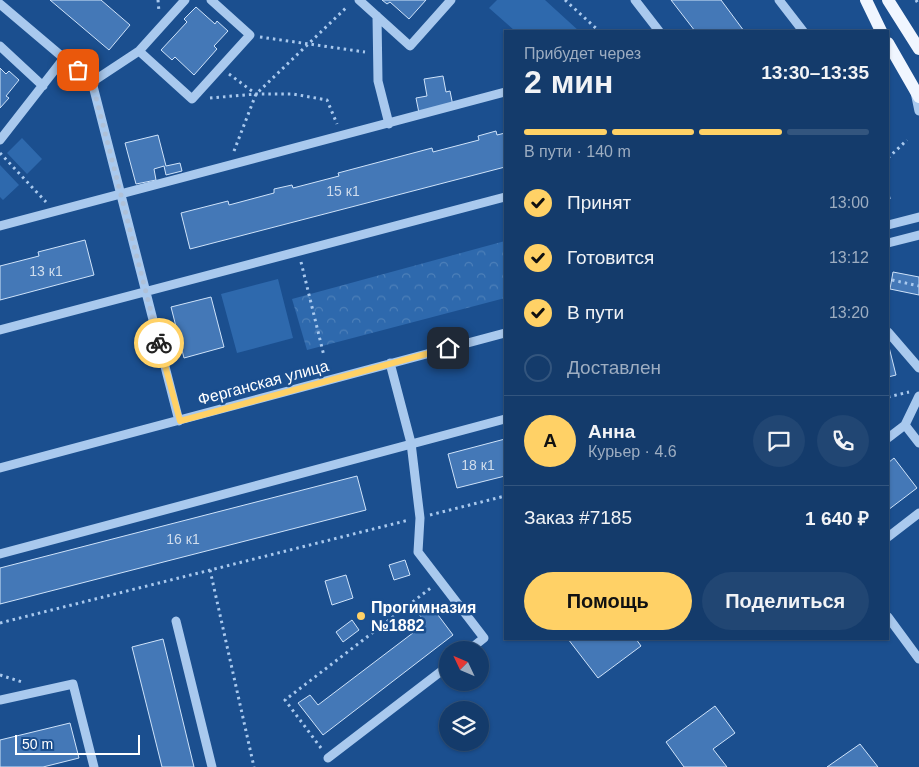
<!DOCTYPE html>
<html lang="ru">
<meta charset="utf-8">
<style>
:root{--surface:#143b6b;--page:#214673;--text:#f1f3f6;--muted:#9dadc1;--line:#33557e;--accent:#ffd166}
body{margin:0;font-family:Helvetica,sans-serif;background:var(--page);color:var(--text);height:100vh;display:flex;flex-direction:column;font-size:19px;white-space:nowrap}
*{box-sizing:border-box;margin:0}
p{font-size:16px;color:var(--muted)}
.icon{flex:none;width:28px;height:28px;fill:none;stroke:currentColor;stroke-width:2;stroke-linecap:round;stroke-linejoin:round}
.map{position:relative;flex:1;overflow:hidden}
.details{position:absolute;left:504px;top:30px;width:385px;height:610px;display:flex;flex-direction:column;background:var(--surface);border-radius:0px;box-shadow:0 1px 4px #0004,0 0 0 1px var(--line)}
.details>*{flex:none}
.needle{width:32px;rotate:314deg}
.fabs{position:absolute;left:439px;top:641px;display:grid;gap:10px}
.fabs a{display:grid;place-items:center;width:50px;height:50px;border-radius:50%;background:var(--surface);box-shadow:0 1px 4px #0004,0 0 0 1px var(--line);font-size:25px}
.scale{position:absolute;left:15px;bottom:12px;width:125px;box-sizing:border-box;padding-left:5px;border:2px solid #fff;border-top:0;font-size:14px;line-height:18px;white-space:nowrap;color:#fff;-webkit-text-stroke:4px #1b4f8f;paint-order:stroke}
.pin{position:absolute;display:grid;place-items:center;width:42px;height:42px;color:#fff;margin:-21px;border-radius:10px;box-shadow:0 2px 8px #0006}
.courier{position:absolute;display:grid;place-items:center;width:50px;height:50px;margin:-25px;border:4px solid #ffd166;border-radius:50%;background:#fff;color:#222;box-shadow:0 1px 6px #0007}
.headline em{font-style:normal;font-weight:700}
.headline div{display:flex;flex-direction:column-reverse}
.headline{display:flex;align-items:center;justify-content:space-between;height:85px;padding:0 20px}
h1{font-size:32px;font-weight:700;line-height:38px}
.bar{display:grid;grid-template-columns:repeat(4,1fr);gap:8px 5px;align-content:center;height:60px;padding:0 20px}
.bar i{height:6px;border-radius:4px;background:var(--line)}
.bar .active{background:var(--accent)}
.bar p{grid-column:span 4}
.line{display:flex;align-items:center;gap:12px;padding:0 20px;border-top:1px solid var(--line)}
.line div{flex:1}
.round{display:grid;place-items:center;flex:none;width:52px;height:52px;border-radius:26px;background:var(--page)}
ol{padding:0 20px;list-style:none}
li{display:flex;align-items:center;gap:15px;height:55px}
li p{margin-inline-start:auto}
li .icon{padding:5px;border-radius:50%;background:var(--accent);color:#111;stroke-width:4}
li:last-child{color:var(--muted)}
li i{width:28px;height:28px;border:2px solid var(--line);border-radius:50%}
.button{display:flex;gap:10px;margin-top:auto;padding:10px 20px}
.button a{flex:1;height:58px;border-radius:30px;background:var(--accent);color:#111;font-size:20px;font-weight:700;line-height:58px;text-align:center}
.button a+a{background:var(--page);color:var(--text)}
.map>svg:first-child{display:block}
</style>
<div class="map">
<svg width="919" height="767" viewBox="0 0 919 767">
<defs>
<pattern id="forest-crowns" width="20" height="18" patternUnits="userSpaceOnUse" patternTransform="scale(1.25)"><rect width="20" height="18" fill="#2e69ad"/><path d="M2 6a3 3 0 1 1 6 0M12 15a3 3 0 1 1 6 0" fill="none" stroke="#4d80b9"/></pattern>
</defs>
<rect width="100%" height="100%" fill="#1b4f8f"/>
<path fill="url(#forest-crowns)" d="M505,241V298L307,350L292,299Z"/>
<path fill="#2e69ad" d="M497,0H545L579,31H515L489,8Z
M22,138L42,159L27,174L7,153Z
M0,165L19,185L3,200L0,197Z
M278,279L293,338L237,353L221,294Z"/>
<path fill="#4478b7" stroke="#cfe3fa" d="M50,0H101L130,25L109,50Z
M382,0H426L409,19L390,2L387,4Z
M671,0H721L744,31H695Z
M196,7L215,24L217,21L228,31L214,46L217,49L194,75L175,57L172,60L161,50L187,22L184,19Z
M0,68L6,74L9,71L19,80L6,96L9,98L0,108Z
M443,76L446,92L450,91L453,106L419,113L416,98L427,96L424,79Z
M496,131L497,135L505,133V167L190,249L181,213L228,201L229,205L274,193V189L292,185L293,188L339,176L338,173L432,148L433,152L479,140L478,136Z
M158,135L166,166L180,163L182,171L166,175L164,166L154,169L156,180L136,184L125,143Z
M85,240L94,275L0,300V266L39,256L38,252Z
M893,272L919,277V295L890,289Z
M211,297L224,347L184,358L171,307Z
M888,343L896,375L888,377Z
M505,439V476L457,488L448,454Z
M894,458L917,488L888,510V463Z
M357,476L366,510L0,604V568Z
M405,560L410,575L394,580L389,565Z
M346,575L353,598L332,605L325,581Z
M429,603L453,635L323,735L298,703L310,695L318,705L426,623L417,612Z
M352,620L359,630L343,642L336,632Z
M163,639L194,767H162L132,647Z
M568,639H636L641,646L598,678Z
M715,706L735,733L713,749L727,767H684L666,742Z
M70,723L79,758L43,767H0V740Z
M860,744L878,767H827Z"/>
<g fill="none" stroke-linecap="round" stroke-linejoin="round">
<path stroke="#a9c9ee" stroke-width="3" stroke-dasharray="2.5 4" stroke-linecap="butt" d="M158,0L159,12
M565,0L599,31
M916,0L919,5
M260,37L365,52
M229,74L256,94
M210,98L256,94H293L327,100L337,124
M234,151L256,94L348,6
M0,153L46,202
M888,158L907,140
M888,198L891,197
M301,262L324,356
M892,280L919,286
M888,397L909,392
M430,515L505,496
M210,570L254,767
M0,623L409,520
M0,675L22,682
M321,748L285,700L432,587"/>
<path stroke="#a9c9ee" stroke-width="9" d="M359,0L410,46L451,0
M635,0L659,31
M779,0L803,31
M0,4L92,82L179,421
M377,16L378,81L389,124
M0,46L43,86
M139,51L192,99L250,35L211,0
M92,82L139,51L185,0
M915,92L919,111
M0,140L64,58
M888,225L919,217
M0,226L505,92
M888,243L919,235
M0,330L505,197
M888,332L919,368
M390,363L411,443L420,518L418,552L484,638L469,650
M905,425L919,396
M888,438L905,425L919,443
M0,468L505,333
M888,537L919,513
M0,554L505,419
M888,617L919,659
M176,621L212,767
M0,700L73,684L94,767
M328,758L448,666"/>
<path stroke="#f0f6ff" stroke-width="12" d="M866,0L881,31
M888,0L919,49
M888,43L919,97"/>
</g>
<g fill="none" stroke-linecap="round" stroke-linejoin="round">
<path stroke="#afc1d8" stroke-width="5" stroke-dasharray="0 9" d="M78,70L92,82L159,343"/>
<path stroke="#ffd166" stroke-width="6" d="M159,343L180,421L448,348"/>
</g>
<circle fill="#ffd166" stroke="#1b4f8f" stroke-width="2" cx="361" cy="616" r="5"/>
<g text-anchor="middle" stroke-width="5" stroke-linejoin="round" paint-order="stroke">
<g font-size="14" fill="#d0dded">
<text x="343" y="196">15 к1</text>
<text x="46" y="276">13 к1</text>
<text x="478" y="470">18 к1</text>
<text x="183" y="544">16 к1</text>
</g>
<g font-size="16" fill="#fff" stroke="#1b4f8f">
<text transform="translate(263 382) rotate(-15)" y="6">Ферганская улица</text>
</g>
<g font-size="16" font-weight="bold" fill="#fff" stroke="#1b4f8f" text-anchor="start">
<text x="371" y="613">Прогимназия<tspan x="371" dy="18">№1882</tspan></text>
</g>
</g>
</svg>
<div class="fabs">
<a><svg class="needle" viewBox="-14 -14 28 28"><path d="M0-13l5 13h-10z" fill="#e53935"/><path d="M0 13l5-13h-10z" fill="#9dadc1"/></svg></a>
<a><svg class="icon" aria-label="layers" viewBox="0 0 24 24"><path d="M12 4l9 5-9 5-9-5zM3 14l9 5 9-5"/></svg></a>
</div>
<div class="scale">50 m</div>
<div class="pin" style="left:78px;top:70px;background:#ea580c"><svg class="icon" aria-label="bag" viewBox="0 0 24 24"><path d="M5 8h14l-1 12H6zM9 8a3 3 0 0 1 6 0"/></svg></div>
<div class="pin" style="left:448px;top:348px;background:#1f2937"><svg class="icon" aria-label="home" viewBox="0 0 24 24"><path d="M3 11l9-7 9 7M6 9v11h12V9"/></svg></div>
<div class="courier" style="left:159px;top:343px"><svg class="icon" aria-label="bike" viewBox="0 0 24 24"><circle cx="6" cy="16" r="4"/><circle cx="18" cy="16" r="4"/><path d="M6 16l4-8h5l3 8M10 8l3 8H6M13 5h3"/></svg></div>
<section class="details">
<div class="headline"><div><h1>2 мин</h1><p>Прибудет через</p></div><em>13:30–13:35</em></div>
<div class="bar"><i class="active"></i><i class="active"></i><i class="active"></i><i></i><p>В пути · 140 m</p></div>
<ol>
<li><svg class="icon" aria-label="check" viewBox="0 0 24 24"><path d="M5 12l5 5 9-10"/></svg>Принят<p>13:00</p></li>
<li><svg class="icon" aria-label="check" viewBox="0 0 24 24"><path d="M5 12l5 5 9-10"/></svg>Готовится<p>13:12</p></li>
<li><svg class="icon" aria-label="check" viewBox="0 0 24 24"><path d="M5 12l5 5 9-10"/></svg>В пути<p>13:20</p></li>
<li><i></i>Доставлен</li>
</ol>
<div class="line" style="height:90px"><b class="round" style="background:var(--accent);color:#111">А</b><div><b>Анна</b><p>Курьер · 4.6</p></div><a class="round"><svg class="icon" aria-label="chat" viewBox="0 0 24 24"><path d="M4 5h16v11H9l-5 4z"/></svg></a><a class="round"><svg class="icon" aria-label="phone" viewBox="0 0 24 24"><path d="M5 4h4l2 5-3 2q2 4 5 5l2-3 5 2v4C11 20 4 13 5 4z"/></svg></a></div>
<div class="line" style="height:65px"><div>Заказ #7185</div><b>1 640 ₽</b></div>
<div class="button"><a>Помощь</a><a>Поделиться</a></div>
</section>
</div>
